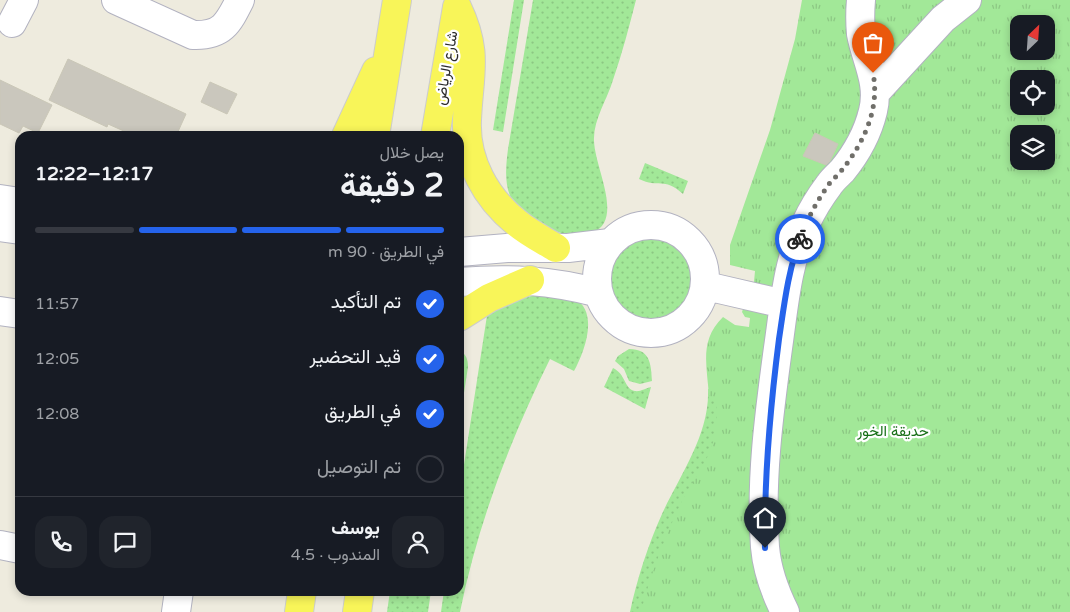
<!DOCTYPE html>
<html lang="ar">
<meta charset="utf-8">
<style>
:root{--surface:#171b24;--page:#20242c;--text:#f1f3f6;--muted:#9ea1a6;--line:#363941;--accent:#2563eb}
body{margin:0;font-family:"Varela Round",Vazirmatn,sans-serif;background:var(--page);color:var(--text);direction:rtl;height:100vh;display:flex;flex-direction:column;font-size:19px;white-space:nowrap}
*{box-sizing:border-box;margin:0}
p{font-size:16px;color:var(--muted)}
.icon{flex:none;width:28px;height:28px;fill:none;stroke:currentColor;stroke-width:2;stroke-linecap:round;stroke-linejoin:round}
.map{position:relative;flex:1;overflow:hidden;direction:ltr}
.panel{position:absolute;left:15px;top:131px;width:449px;height:465px;display:flex;flex-direction:column;background:var(--surface);border-radius:15px;box-shadow:0 2px 8px #0003;direction:rtl}
.panel>*{flex:none}
.needle{width:32px;rotate:25deg}
.buttons{position:absolute;left:1010px;top:15px;display:grid;gap:10px}
.buttons a{display:grid;place-items:center;width:45px;height:45px;border-radius:10px;background:var(--surface);box-shadow:0 2px 8px #0003;font-size:25px}
.pin{position:absolute;display:grid;place-items:center;width:42px;height:42px;color:#fff;margin:-51px -21px;border-radius:50% 50% 50% 0;rotate:-45deg;box-shadow:0 0 5px #0007}
.pin .icon{rotate:45deg}
.courier{position:absolute;display:grid;place-items:center;width:50px;height:50px;margin:-25px;border:4px solid #2563eb;border-radius:50%;background:#fff;color:#222;box-shadow:0 1px 6px #0007}
.overview em{font-style:normal;font-weight:700}
.overview div{display:flex;flex-direction:column-reverse}
.overview{display:flex;align-items:center;justify-content:space-between;height:85px;padding:0 20px}
h1{font-size:32px;font-weight:700;line-height:38px}
.bar{display:grid;grid-template-columns:repeat(4,1fr);gap:8px 5px;align-content:center;height:60px;padding:0 20px}
.bar i{height:6px;border-radius:4px;background:var(--line)}
.bar .selected{background:var(--accent)}
.bar p{grid-column:span 4}
.line{display:flex;align-items:center;gap:12px;padding:0 20px;border-top:1px solid var(--line)}
.line div{flex:1}
.round{display:grid;place-items:center;flex:none;width:52px;height:52px;border-radius:15px;background:var(--page)}
ol{padding:0 20px;list-style:none}
li{display:flex;align-items:center;gap:15px;height:55px}
li p{margin-inline-start:auto}
li .icon{padding:5px;border-radius:50%;background:var(--accent);color:#fff;stroke-width:4}
li:last-child{color:var(--muted)}
li i{width:28px;height:28px;border:2px solid var(--line);border-radius:50%}
.map>svg:first-child{display:block}
</style>
<div class="map">
<svg width="1070" height="612" viewBox="0 0 1070 612">
<defs>
<pattern id="grass-dots" width="8" height="8" patternUnits="userSpaceOnUse" patternTransform="scale(1.25)"><rect width="8" height="8" fill="#a2e898"/><path d="M2 2h.1M6 6h.1" fill="none" stroke="#8cc783" stroke-width="1.8" stroke-linecap="round"/></pattern>
<pattern id="park-tufts" width="24" height="20" patternUnits="userSpaceOnUse" patternTransform="scale(1.25)"><rect width="24" height="20" fill="#a2e898"/><path d="M3 7l-1-3M5 7V3M7 7l1-3M15 17l-1-3M17 17v-4M19 17l1-3" fill="none" stroke="#8cc783"/></pattern>
</defs>
<rect width="100%" height="100%" fill="#eeebde"/>
<path fill="url(#grass-dots)" d="M514,0H524L503,132L493,130Z
M533,0H636C629,27 622,54 613,80C607,100 593,120 594,141C595,165 615,202 604,223C585,254 524,222 511,198C504,183 506,165 508,149Z
M645,163L688,181L683,194C663,176 659,189 639,179Z
M606 280a43 43 0 1 1 86 0a43 43 0 1 1-86 0Z
M546,293C554,295 567,294 574,298C600,312 584,353 574,371L550,359C510,440 478,523 460,612H441L444,591H459V497L488,309L518,299Z
M629,349C650,349 651,363 652,381L640,384L629,381L624,369L615,361L618,356Z
M459,350C466,354 468,359 468,367L459,425Z
M613,368C626,374 624,389 635,391C640,392 646,388 651,387L645,409L604,387Z
M708,389L743,395L772,612H630C637,579 648,545 662,514C680,475 710,434 708,389Z
M390,591H431L428,612H387Z"/>
<path fill="url(#park-tufts)" fill-rule="evenodd" d="M802,0H1070V612H641C649,580 661,548 674,518C695,470 722,456 716,398L709,396C707,366 699,340 723,317L735,325L749,327L750,318L745,317L742,312L744,306L752,303L755,271L730,265V245L770,130L795,39ZM1019,24H1046V51H1019ZM1019,79H1046V106H1019ZM1019,134H1046V161H1019Z"/>
<path fill="#cac7bd" stroke="#cac7b7" d="M68,59L186,114L176,136H135L108,124L107,127L49,100Z
M0,80L52,105L38,133L23,126L19,133L0,124Z
M210,82L237,94L227,114L201,102Z
M815,133L838,144L830,161L826,165L803,156Z"/>
<g fill="none" stroke-linecap="round" stroke-linejoin="round">
<g stroke="#b2b2c0" stroke-width="30">
<path id="minor" d="M116,0L193,35C222,36 228,24 240,0
M12,23L24,0
M876,92L943,19L967,0
M0,199L20,202
M597 279a54 54 0 1 1 108 0a54 54 0 1 1-108 0Z
M0,227L20,230
M459,252L507,248H568L610,243
M459,282C509,278 550,280 599,293
M706,286L784,304
M0,311L20,314
M0,545L20,549
M176,612L179,591
M785,612C775,592 767,570 765,547C760,481 769,414 778,348C784,307 787,262 806,223C812,210 820,197 829,185C833,179 838,175 842,171C856,154 868,132 873,111C880,83 866,61 861,34C860,23 860,11 861,0"/>
</g>
<g stroke="#ccc" stroke-width="30">
<path id="major" d="M457,7C479,53 469,73 467,120C465,161 486,198 517,223C529,233 543,240 556,248
M346,136L376,71
M375,136L397,0
M435,136L457,7
M459,317L489,298L530,280
M299,612L302,591
M357,612L360,591"/>
</g>
<use href="#minor" stroke="#fff" stroke-width="28"/>
<use href="#major" stroke="#f8f559" stroke-width="28"/>
</g>
<g fill="none" stroke-linecap="round" stroke-linejoin="round">
<path stroke="#706f6a" stroke-width="5" stroke-dasharray="0 9" d="M800,239C807,219 817,201 829,184C833,179 838,175 842,170C864,142 880,109 873,73"/>
<path stroke="#2563eb" stroke-width="6" d="M765,548C764,478 770,409 779,339C784,306 788,271 800,239"/>
</g>
<g text-anchor="middle" stroke-width="4.5" stroke-linejoin="round" paint-order="stroke">
<g font-size="15" fill="#2c2c2c" stroke="#fff">
<text transform="translate(446 68) rotate(-80)" y="5">شارع الرياض</text>
</g>
<g font-size="15" fill="#176f17" stroke="#fff">
<text x="893" y="436">حديقة الخور</text>
</g>
</g>
</svg>
<div class="buttons">
<a><svg class="needle" viewBox="-14 -14 28 28"><path d="M0-13l5 13h-10z" fill="#e53935"/><path d="M0 13l5-13h-10z" fill="#9ea1a6"/></svg></a>
<a><svg class="icon" aria-label="locate" viewBox="0 0 24 24"><circle cx="12" cy="12" r="6"/><path d="M12 2v4M12 18v4M2 12h4M18 12h4"/></svg></a>
<a><svg class="icon" aria-label="layers" viewBox="0 0 24 24"><path d="M12 4l9 5-9 5-9-5zM3 14l9 5 9-5"/></svg></a>
</div>
<div class="pin" style="left:873px;top:73px;background:#ea580c"><svg class="icon" aria-label="bag" viewBox="0 0 24 24"><path d="M5 8h14l-1 12H6zM9 8a3 3 0 0 1 6 0"/></svg></div>
<div class="pin" style="left:765px;top:548px;background:#1f2937"><svg class="icon" aria-label="home" viewBox="0 0 24 24"><path d="M3 11l9-7 9 7M6 9v11h12V9"/></svg></div>
<div class="courier" style="left:800px;top:239px"><svg class="icon" aria-label="bike" viewBox="0 0 24 24"><circle cx="6" cy="16" r="4"/><circle cx="18" cy="16" r="4"/><path d="M6 16l4-8h5l3 8M10 8l3 8H6M13 5h3"/></svg></div>
<section class="panel">
<div class="overview"><div><h1>2 دقيقة</h1><p>يصل خلال</p></div><em>12:17–12:22</em></div>
<div class="bar"><i class="selected"></i><i class="selected"></i><i class="selected"></i><i></i><p>في الطريق · 90 m</p></div>
<ol>
<li><svg class="icon" aria-label="check" viewBox="0 0 24 24"><path d="M5 12l5 5 9-10"/></svg>تم التأكيد<p>11:57</p></li>
<li><svg class="icon" aria-label="check" viewBox="0 0 24 24"><path d="M5 12l5 5 9-10"/></svg>قيد التحضير<p>12:05</p></li>
<li><svg class="icon" aria-label="check" viewBox="0 0 24 24"><path d="M5 12l5 5 9-10"/></svg>في الطريق<p>12:08</p></li>
<li><i></i>تم التوصيل</li>
</ol>
<div class="line" style="height:90px"><a class="round"><svg class="icon" aria-label="person" viewBox="0 0 24 24"><circle cx="12" cy="8" r="4"/><path d="M4 21q1-7 8-7t8 7"/></svg></a><div><b>يوسف</b><p>المندوب · 4.5</p></div><a class="round"><svg class="icon" aria-label="chat" viewBox="0 0 24 24"><path d="M4 5h16v11H9l-5 4z"/></svg></a><a class="round"><svg class="icon" aria-label="phone" viewBox="0 0 24 24"><path d="M5 4h4l2 5-3 2q2 4 5 5l2-3 5 2v4C11 20 4 13 5 4z"/></svg></a></div>
</section>
</div>
